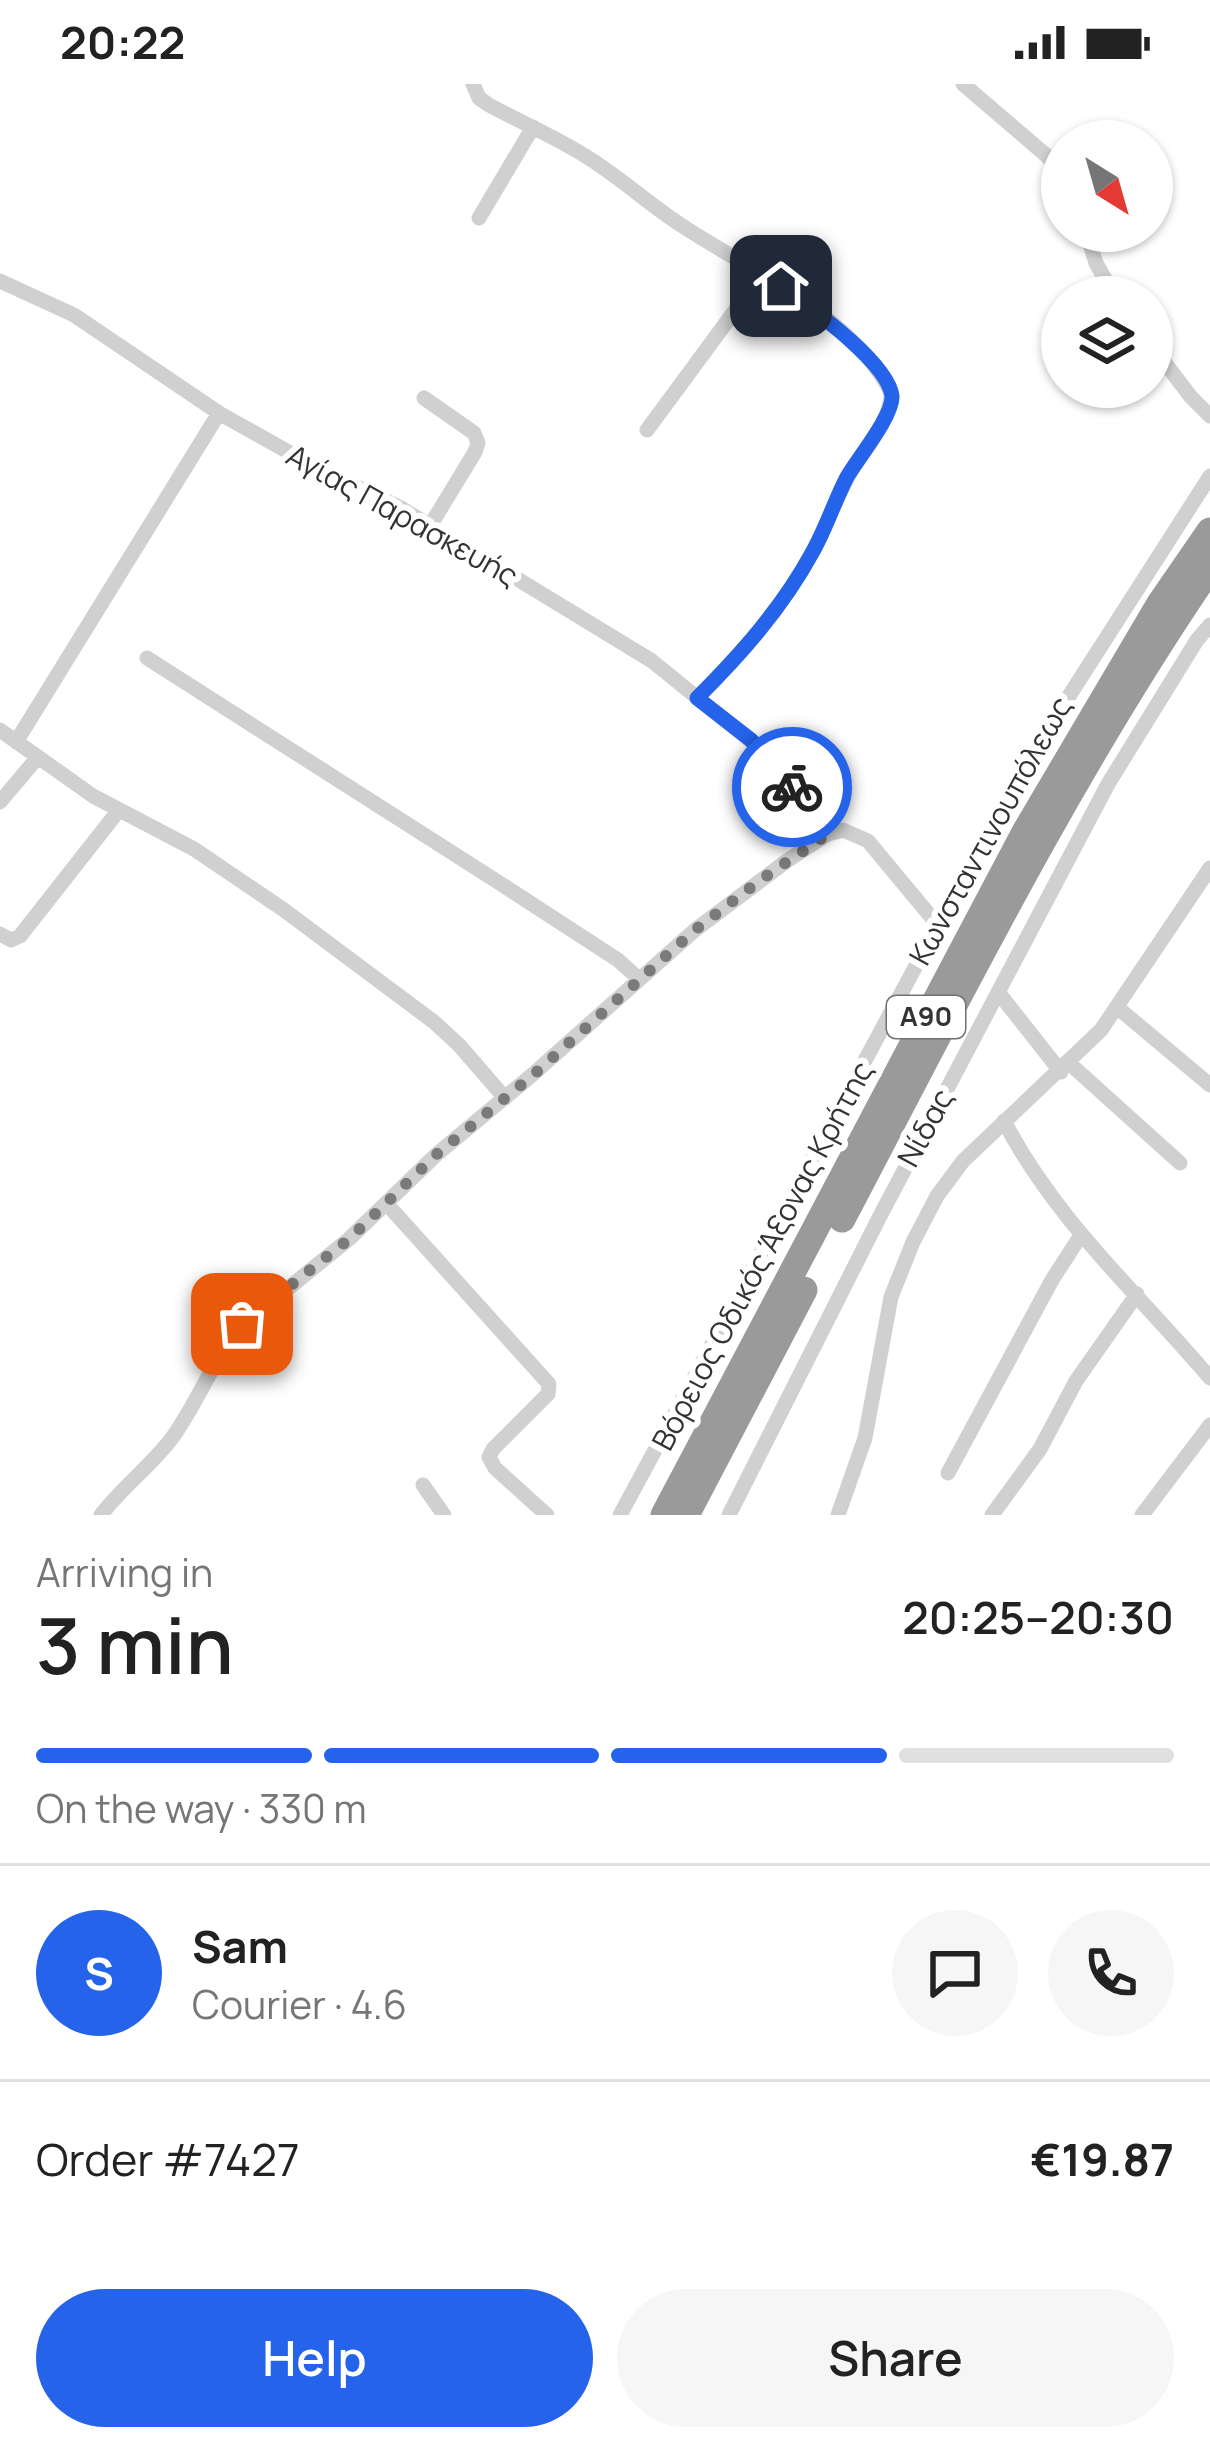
<!DOCTYPE html>
<meta charset="utf-8">
<style>
:root{--surface:#fff;--page:#f6f6f6;--text:#222;--muted:#767676;--line:#e0e0e0;--accent:#2563eb}
body{margin:0;font-family:Manrope,sans-serif;background:var(--page);color:var(--text);height:100vh;display:flex;flex-direction:column;font-size:45px;white-space:nowrap}
*{box-sizing:border-box;margin:0}
p{font-size:39px;color:var(--muted)}
.icon{flex:none;width:66px;height:66px;fill:none;stroke:currentColor;stroke-width:2;stroke-linecap:round;stroke-linejoin:round}
.map{position:relative;height:1431px;overflow:hidden}
.details{display:flex;flex-direction:column;background:var(--surface);flex:1}
.details>*{flex:none}
.needle{width:78px;rotate:143deg}
.buttons{position:absolute;left:1041px;top:36px;display:grid;gap:24px}
.buttons a{display:grid;place-items:center;width:132px;height:132px;border-radius:50%;background:var(--surface);box-shadow:0 3px 9px #0004;font-size:60px}
.pin{position:absolute;display:grid;place-items:center;width:102px;height:102px;color:#fff;margin:-51px;border-radius:24px;box-shadow:0 6px 18px #0006}
.courier{position:absolute;display:grid;place-items:center;width:120px;height:120px;margin:-60px;border:9px solid #2563eb;border-radius:50%;background:#fff;color:#222;box-shadow:0 3px 15px #0007}
.summary em{font-style:normal;font-weight:600}
.summary div{display:flex;flex-direction:column-reverse}
.summary{display:flex;align-items:center;justify-content:space-between;height:204px;padding:0 36px}
h1{font-size:78px;font-weight:600;line-height:90px}
.bar{display:grid;grid-template-columns:repeat(4,1fr);gap:18px 12px;align-content:center;height:144px;padding:0 36px}
.bar i{height:15px;border-radius:9px;background:var(--line)}
.bar .active{background:var(--accent)}
.bar p{grid-column:span 4}
.line{display:flex;align-items:center;gap:30px;padding:0 36px;border-top:3px solid var(--line)}
.line div{flex:1}
.round{display:grid;place-items:center;flex:none;width:126px;height:126px;border-radius:63px;background:var(--page)}
.action{display:flex;gap:24px;margin-top:auto;padding:24px 36px}
.action a{flex:1;height:138px;border-radius:72px;background:var(--accent);color:#fff;font-size:48px;font-weight:600;line-height:138px;text-align:center}
.action a+a{background:var(--page);color:var(--text)}
.status{display:flex;justify-content:space-between;align-items:center;height:84px;padding:0 60px;background:var(--surface);direction:ltr}
.status svg{height:33px;fill:currentColor}
.map>svg:first-child{display:block}
</style>
<div class="status"><b>20:22</b><svg viewBox="0 0 49 12"><path d="M0 12V9h3v3zM5 12V6h3v6zM10 12V3h3v9zM15 12V0h3v12zM26 1h20v11H26zM47 4h2v5h-2z"/></svg></div>
<div class="map">
<svg width="1210" height="1431" viewBox="0 0 1210 1431">
<rect width="100%" height="100%" fill="#fff"/>
<g fill="none" stroke-linecap="round" stroke-linejoin="round">
<path stroke="#d0d0d0" stroke-width="15" d="M473,0L479,14L489,21C522,39 556,53 587,73C621,94 651,122 684,143C749,185 858,237 891,309C891,338 863,366 849,391C835,416 826,443 813,467C783,523 742,569 697,614
M963,0L1047,72L1062,89
M479,134L533,43
M1086,147L1096,179L1115,213
M0,197L74,231L219,329L308,379L401,424L652,577L758,663L828,750
M1152,262L1191,313L1210,332
M424,314L474,349L478,359L475,368L430,442
M647,346L762,190
M147,574L498,798L618,876L639,895
M0,646L93,712L194,765L284,826L434,938L459,961L505,1014
M16,658L219,329
M0,718L38,673
M0,850L11,856L20,852L119,726
M998,908L1061,988
M1118,924L1210,1001
M1069,979L1180,1079
M1004,1037C1055,1136 1139,1210 1210,1294
M386,1119L549,1300L548,1310L493,1365L489,1373L495,1384L547,1431
M948,1389L1052,1196L1081,1151
M423,1401L444,1431
M101,1431C122,1403 151,1382 172,1354C198,1318 213,1275 243,1241L349,1155L437,1070L532,991L695,846L788,776L828,750L843,746L868,757L937,840
M620,1431L1021,687L1210,392
M729,1431L880,1132L1108,700L1197,556L1210,541
M838,1431L865,1354L891,1213L913,1158L937,1112L963,1077L1101,946L1210,784
M992,1431L1040,1365L1076,1297L1137,1210
M1142,1431L1210,1341"/>
<path stroke="#9a9a9a" stroke-width="27" d="M842,1135C958,914 1069,690 1210,484
M664,1431L1025,748L1159,521L1210,447
M686,1431L804,1206"/>
</g>
<g fill="none" stroke-linecap="round" stroke-linejoin="round">
<path stroke="#7a7a7a" stroke-width="12" stroke-dasharray="0 21.6" d="M242,1240L349,1155L437,1070L532,992L695,846L759,797L828,750L792,703"/>
<path stroke="#2563eb" stroke-width="15" d="M781,202C808,222 888,278 892,312C893,332 858,374 847,393C834,418 826,445 812,469C782,524 741,570 697,614L751,656L792,703"/>
</g>
<g text-anchor="middle" stroke-width="12" stroke-linejoin="round" paint-order="stroke">
<rect fill="#fff" stroke="#707070" stroke-width="3" x="887" y="912" width="78" height="42" rx="9"/>
<g font-size="27" font-weight="bold" fill="#333">
<text x="926" y="942">Α90</text>
</g>
<g font-size="30" fill="#333" stroke="#fff">
<text transform="translate(402 432) rotate(29)" y="10">Αγίας Παρασκευής</text>
<text transform="translate(991 747) rotate(-61)" y="10">Κωνσταντινουπόλεως</text>
<text transform="translate(926 1044) rotate(-62)" y="10">Νίδας</text>
<text transform="translate(763 1172) rotate(-62)" y="10">Βόρειος Οδικός Άξονας Κρήτης</text>
</g>
</g>
</svg>
<div class="buttons">
<a><svg class="needle" viewBox="-14 -14 28 28"><path d="M0-13l5 13h-10z" fill="#e53935"/><path d="M0 13l5-13h-10z" fill="#767676"/></svg></a>
<a><svg class="icon" aria-label="layers" viewBox="0 0 24 24"><path d="M12 4l9 5-9 5-9-5zM3 14l9 5 9-5"/></svg></a>
</div>
<div class="pin" style="left:242px;top:1240px;background:#ea580c"><svg class="icon" aria-label="bag" viewBox="0 0 24 24"><path d="M5 8h14l-1 12H6zM9 8a3 3 0 0 1 6 0"/></svg></div>
<div class="pin" style="left:781px;top:202px;background:#1f2937"><svg class="icon" aria-label="home" viewBox="0 0 24 24"><path d="M3 11l9-7 9 7M6 9v11h12V9"/></svg></div>
<div class="courier" style="left:792px;top:703px"><svg class="icon" aria-label="bike" viewBox="0 0 24 24"><circle cx="6" cy="16" r="4"/><circle cx="18" cy="16" r="4"/><path d="M6 16l4-8h5l3 8M10 8l3 8H6M13 5h3"/></svg></div>
</div>
<section class="details">
<div class="summary"><div><h1>3 min</h1><p>Arriving in</p></div><em>20:25–20:30</em></div>
<div class="bar"><i class="active"></i><i class="active"></i><i class="active"></i><i></i><p>On the way · 330 m</p></div>
<div class="line" style="height:216px"><b class="round" style="background:var(--accent);color:#fff">S</b><div><b>Sam</b><p>Courier · 4.6</p></div><a class="round"><svg class="icon" aria-label="chat" viewBox="0 0 24 24"><path d="M4 5h16v11H9l-5 4z"/></svg></a><a class="round"><svg class="icon" aria-label="phone" viewBox="0 0 24 24"><path d="M5 4h4l2 5-3 2q2 4 5 5l2-3 5 2v4C11 20 4 13 5 4z"/></svg></a></div>
<div class="line" style="height:156px"><div>Order #7427</div><b>€19.87</b></div>
<div class="action"><a>Help</a><a>Share</a></div>
</section>
